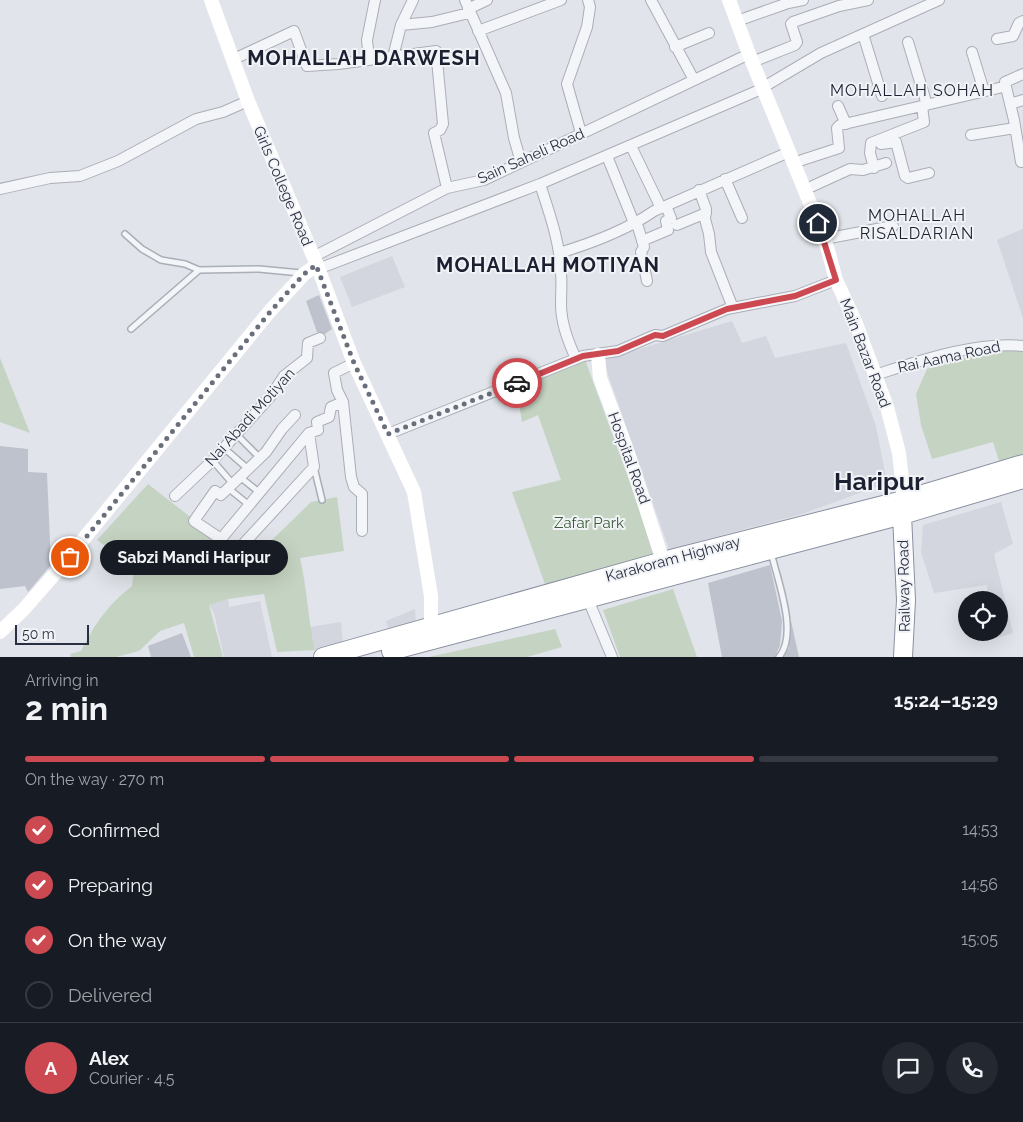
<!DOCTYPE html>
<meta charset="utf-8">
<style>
:root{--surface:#171b24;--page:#242831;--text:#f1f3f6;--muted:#9ea1a6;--line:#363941;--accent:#cc4951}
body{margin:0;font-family:Raleway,sans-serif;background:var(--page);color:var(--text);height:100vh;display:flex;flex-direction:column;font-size:19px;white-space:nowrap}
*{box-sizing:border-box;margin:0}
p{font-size:16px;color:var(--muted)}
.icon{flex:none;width:28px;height:28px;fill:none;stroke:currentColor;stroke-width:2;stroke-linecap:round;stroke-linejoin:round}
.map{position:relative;height:657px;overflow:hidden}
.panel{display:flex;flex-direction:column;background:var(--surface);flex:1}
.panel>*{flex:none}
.buttons{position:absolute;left:958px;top:591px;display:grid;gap:10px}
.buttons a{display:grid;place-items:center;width:50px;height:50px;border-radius:50%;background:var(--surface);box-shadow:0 5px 20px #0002;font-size:25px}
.scale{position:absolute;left:15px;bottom:12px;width:74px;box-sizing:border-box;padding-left:5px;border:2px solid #2a3041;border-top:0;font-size:14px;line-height:18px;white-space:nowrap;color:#2a3041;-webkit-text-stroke:4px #f1f3f7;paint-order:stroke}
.pin{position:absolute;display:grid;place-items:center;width:42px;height:42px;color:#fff;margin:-21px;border:2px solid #fff;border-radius:50%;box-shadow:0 1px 5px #0007}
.courier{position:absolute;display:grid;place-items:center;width:50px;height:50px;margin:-25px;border:4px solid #cc4951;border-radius:50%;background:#fff;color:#222;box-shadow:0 1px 6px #0007}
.bubble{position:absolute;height:35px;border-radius:18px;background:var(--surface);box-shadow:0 5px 20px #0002;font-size:16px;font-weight:700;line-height:35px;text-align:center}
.summary em{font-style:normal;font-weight:700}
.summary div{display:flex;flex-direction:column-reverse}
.summary{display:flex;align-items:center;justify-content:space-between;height:85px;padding:0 25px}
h1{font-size:32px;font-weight:700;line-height:38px}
.bar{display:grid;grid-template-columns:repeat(4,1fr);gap:8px 5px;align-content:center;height:60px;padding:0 25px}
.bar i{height:6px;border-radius:4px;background:var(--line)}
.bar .active{background:var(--accent)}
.bar p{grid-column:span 4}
.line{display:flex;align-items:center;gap:12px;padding:0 25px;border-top:1px solid var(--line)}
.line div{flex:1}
.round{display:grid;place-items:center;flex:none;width:52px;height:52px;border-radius:26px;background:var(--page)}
ol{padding:0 25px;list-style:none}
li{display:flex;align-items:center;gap:15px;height:55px}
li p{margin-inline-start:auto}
li .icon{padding:5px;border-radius:50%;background:var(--accent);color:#fff;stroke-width:4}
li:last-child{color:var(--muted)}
li i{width:28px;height:28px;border:2px solid var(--line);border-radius:50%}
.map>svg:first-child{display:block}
</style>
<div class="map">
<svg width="1023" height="657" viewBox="0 0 1023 657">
<rect width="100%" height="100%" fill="#e1e4ea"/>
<path fill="#d3d6de" d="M1023,229V318L997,240Z
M392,256L405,287L352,307L340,277Z
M732,321L742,343L766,336L775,358L846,343L876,426L887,483L802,514L669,549L603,360Z
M1001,502L1013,544L994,554L1013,633L993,639L992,633L999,632V600H988L987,585L934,593L921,552L923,525Z
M228,599L229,607L260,601L272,657H224L214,613L209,605Z
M415,609L416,624L389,631L386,621Z
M341,622L343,644L315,650L310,627Z"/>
<path fill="#c5d3c2" d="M1012,349L1023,350V457L999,461L993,442L932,459L921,425L916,394L927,369L963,358Z
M584,357L657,556L546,587L512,492L561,480L538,415L522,422L516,384Z
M0,358L30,433L0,422Z
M148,484L252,565L271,541L311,502L337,497L344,551L300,558C307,588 308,619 315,650L277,652L264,594L228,599L209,605L223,657H194L184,623L160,631L139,651L116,657H71L70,654L81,651C96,622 107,606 132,586L134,568L97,540Z
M673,589L697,657H620L603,610Z
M555,629L562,647L527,657H429Z"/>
<path fill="#bec2cc" d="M319,295L332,329L325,334L317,332L306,301Z
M0,446L28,449V472L47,473L51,565L28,592L25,586L0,589Z
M770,565L782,621L780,645L775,657H722L708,583Z
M791,621L799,657H784L789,648Z
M182,633L191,657H151L148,646Z"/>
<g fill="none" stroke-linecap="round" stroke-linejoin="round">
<g stroke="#aaaeb7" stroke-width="8">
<path id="lane" d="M125,234L142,249L161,260L185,264L199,270L259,269L301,273
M131,329L199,270
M236,434L260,458
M224,448L248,469
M213,461L233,484
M314,467L322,500
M240,477L260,493
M228,488L249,505
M771,552C777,579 799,634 779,657"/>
</g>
<g stroke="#aaaeb7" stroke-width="12">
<path id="street" d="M465,0L506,93L514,138L521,162
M651,0L694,80
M468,9L487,0
M737,21L788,3L803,0
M401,25L432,22L469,13
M478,31L561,0
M863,34L882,96
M997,39L1013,36L1019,23L1023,21
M908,42L927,105
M675,47L709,33
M972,52L983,88L977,92
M393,57L401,25L413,0
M234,59L294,31L307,66L338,64L436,51L438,53L437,60L443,124L440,130L434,133L447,188
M369,59L367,40L375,0
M752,62L795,45L797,42L791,24L793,22L839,6L868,0
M1005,87V82L1023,74
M1010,104L1023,100
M838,106L846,124
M581,133L567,84L587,27L590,7L588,0
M971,135L1015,128
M881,144L896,142L905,176L908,178L929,173
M631,146L661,208
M607,156L634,223L638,227L644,247L641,252L647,281
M793,163L839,148L837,128L840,125L1003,87H1006L1014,120L1021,162
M874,168L870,153L871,143L924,122L922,106
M725,179L742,218
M540,184C549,212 560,242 561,273C562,283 561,293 561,304C561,323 568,341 576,359
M0,189L50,178L80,176L118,161L196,119L223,112L248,101
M699,190L706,209L705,219L709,234L711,252L733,308
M804,190L850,169L863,170L886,163
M677,225L706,213
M824,239L893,226
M642,241L668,230L666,221L671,218L666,206
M559,253C589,244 628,229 654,211L789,152
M313,257L447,188L484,180L749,54
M318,269L540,184L757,91L821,53L939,0
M354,363L334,373L337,390L343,402L351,477L354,487L362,494V531
M875,375C919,361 977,341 1023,346
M295,415L282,429L266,452L221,495L215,491L194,521L221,539L309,433L318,430L317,422L329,417L331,407L343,402
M388,434L583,356L618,351L655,335L663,336L727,309L795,296L836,280
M175,496L213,460L270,397L284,376L307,358L308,343L320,338
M236,552L314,467L309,433
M587,597L612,657"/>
</g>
<g stroke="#8990a0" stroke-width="20">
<path id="highway" d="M902,515L906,600L903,657
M391,651L902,515L1023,479
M323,657L663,561L903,500L1023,464"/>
</g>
<use href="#lane" stroke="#f4f5f8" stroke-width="5"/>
<use href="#street" stroke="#f4f5f8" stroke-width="10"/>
<path stroke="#fff" stroke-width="14" d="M211,0L248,101L317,265L354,363L414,492L431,596V626
M729,0L749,54L812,208L828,250L836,280L855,321L887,407L899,453L903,489L902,510
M598,355L600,378L627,450L663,561
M0,632L24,609L59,569L270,311L304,274L317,265"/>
<use href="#highway" stroke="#fff" stroke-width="18"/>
</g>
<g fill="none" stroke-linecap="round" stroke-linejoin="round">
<path stroke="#6a6f7c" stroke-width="5" stroke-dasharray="0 9" d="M70,557L270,312L304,274L316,265L354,363L388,434L517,383"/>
<path stroke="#cc4951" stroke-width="6" d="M517,383L583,356L618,351L655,335L663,336L727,309L795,296L836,280L818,223"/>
</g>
<g text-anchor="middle" stroke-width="4" stroke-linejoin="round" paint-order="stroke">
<g font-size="15" fill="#2a3041" stroke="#f1f3f7">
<text transform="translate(531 156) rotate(-24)" y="5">Sain Saheli Road</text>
<text transform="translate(283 186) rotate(67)" y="5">Girls College Road</text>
<text transform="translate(865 353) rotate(69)" y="5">Main Bazar Road</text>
<text transform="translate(949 357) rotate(-12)" y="5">Rai Aama Road</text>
<text transform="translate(250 417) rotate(-48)" y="5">Nai Abadi Motiyan</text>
<text transform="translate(629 458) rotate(70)" y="5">Hospital Road</text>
<text transform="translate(673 559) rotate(-15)" y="5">Karakoram Highway</text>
<text transform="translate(904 586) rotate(-91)" y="5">Railway Road</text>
</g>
<g font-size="15" fill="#3b5c37" stroke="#f1f3f7">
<text x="589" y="528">Zafar Park</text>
</g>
<g font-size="16" letter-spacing="1" fill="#1c2132" stroke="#f1f3f7">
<text x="912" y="96">MOHALLAH SOHAH</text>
<text x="917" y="221">MOHALLAH<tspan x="917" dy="18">RISALDARIAN</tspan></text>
</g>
<g font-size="20" font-weight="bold" letter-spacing="1" fill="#1c2132" stroke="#f1f3f7">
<text x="364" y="65">MOHALLAH DARWESH</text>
<text x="548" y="272">MOHALLAH MOTIYAN</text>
</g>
<g font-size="25" font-weight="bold" fill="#1c2132" stroke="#f1f3f7">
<text x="879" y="490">Haripur</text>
</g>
</g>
</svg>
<div class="buttons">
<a><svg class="icon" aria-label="locate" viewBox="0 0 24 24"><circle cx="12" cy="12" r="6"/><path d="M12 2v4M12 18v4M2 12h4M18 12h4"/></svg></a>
</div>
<div class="scale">50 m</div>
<div class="pin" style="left:70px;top:557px;background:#ea580c"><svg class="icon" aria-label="bag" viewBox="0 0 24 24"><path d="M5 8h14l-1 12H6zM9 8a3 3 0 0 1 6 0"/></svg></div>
<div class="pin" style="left:818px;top:223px;background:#1f2937"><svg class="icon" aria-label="home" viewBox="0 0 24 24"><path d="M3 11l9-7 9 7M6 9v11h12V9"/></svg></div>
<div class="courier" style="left:517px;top:383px"><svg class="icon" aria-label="car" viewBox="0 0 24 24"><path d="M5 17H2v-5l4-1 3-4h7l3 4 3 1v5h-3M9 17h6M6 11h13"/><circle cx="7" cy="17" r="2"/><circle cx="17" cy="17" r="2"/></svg></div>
<div class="bubble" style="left:100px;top:540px;width:188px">Sabzi Mandi Haripur</div>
</div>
<section class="panel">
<div class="summary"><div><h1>2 min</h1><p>Arriving in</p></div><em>15:24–15:29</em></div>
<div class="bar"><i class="active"></i><i class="active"></i><i class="active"></i><i></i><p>On the way · 270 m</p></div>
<ol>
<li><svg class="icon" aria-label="check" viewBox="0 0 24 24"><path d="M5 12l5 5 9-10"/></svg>Confirmed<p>14:53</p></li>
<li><svg class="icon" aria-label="check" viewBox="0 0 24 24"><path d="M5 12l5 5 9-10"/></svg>Preparing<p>14:56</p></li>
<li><svg class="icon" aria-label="check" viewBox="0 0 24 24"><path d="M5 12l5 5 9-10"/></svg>On the way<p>15:05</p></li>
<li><i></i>Delivered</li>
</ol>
<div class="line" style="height:90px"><b class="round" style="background:var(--accent);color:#fff">A</b><div><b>Alex</b><p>Courier · 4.5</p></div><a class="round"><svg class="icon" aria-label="chat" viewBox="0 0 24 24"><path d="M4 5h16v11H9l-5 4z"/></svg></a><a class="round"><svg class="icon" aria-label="phone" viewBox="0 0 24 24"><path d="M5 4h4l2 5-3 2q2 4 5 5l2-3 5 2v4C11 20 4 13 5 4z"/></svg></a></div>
</section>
